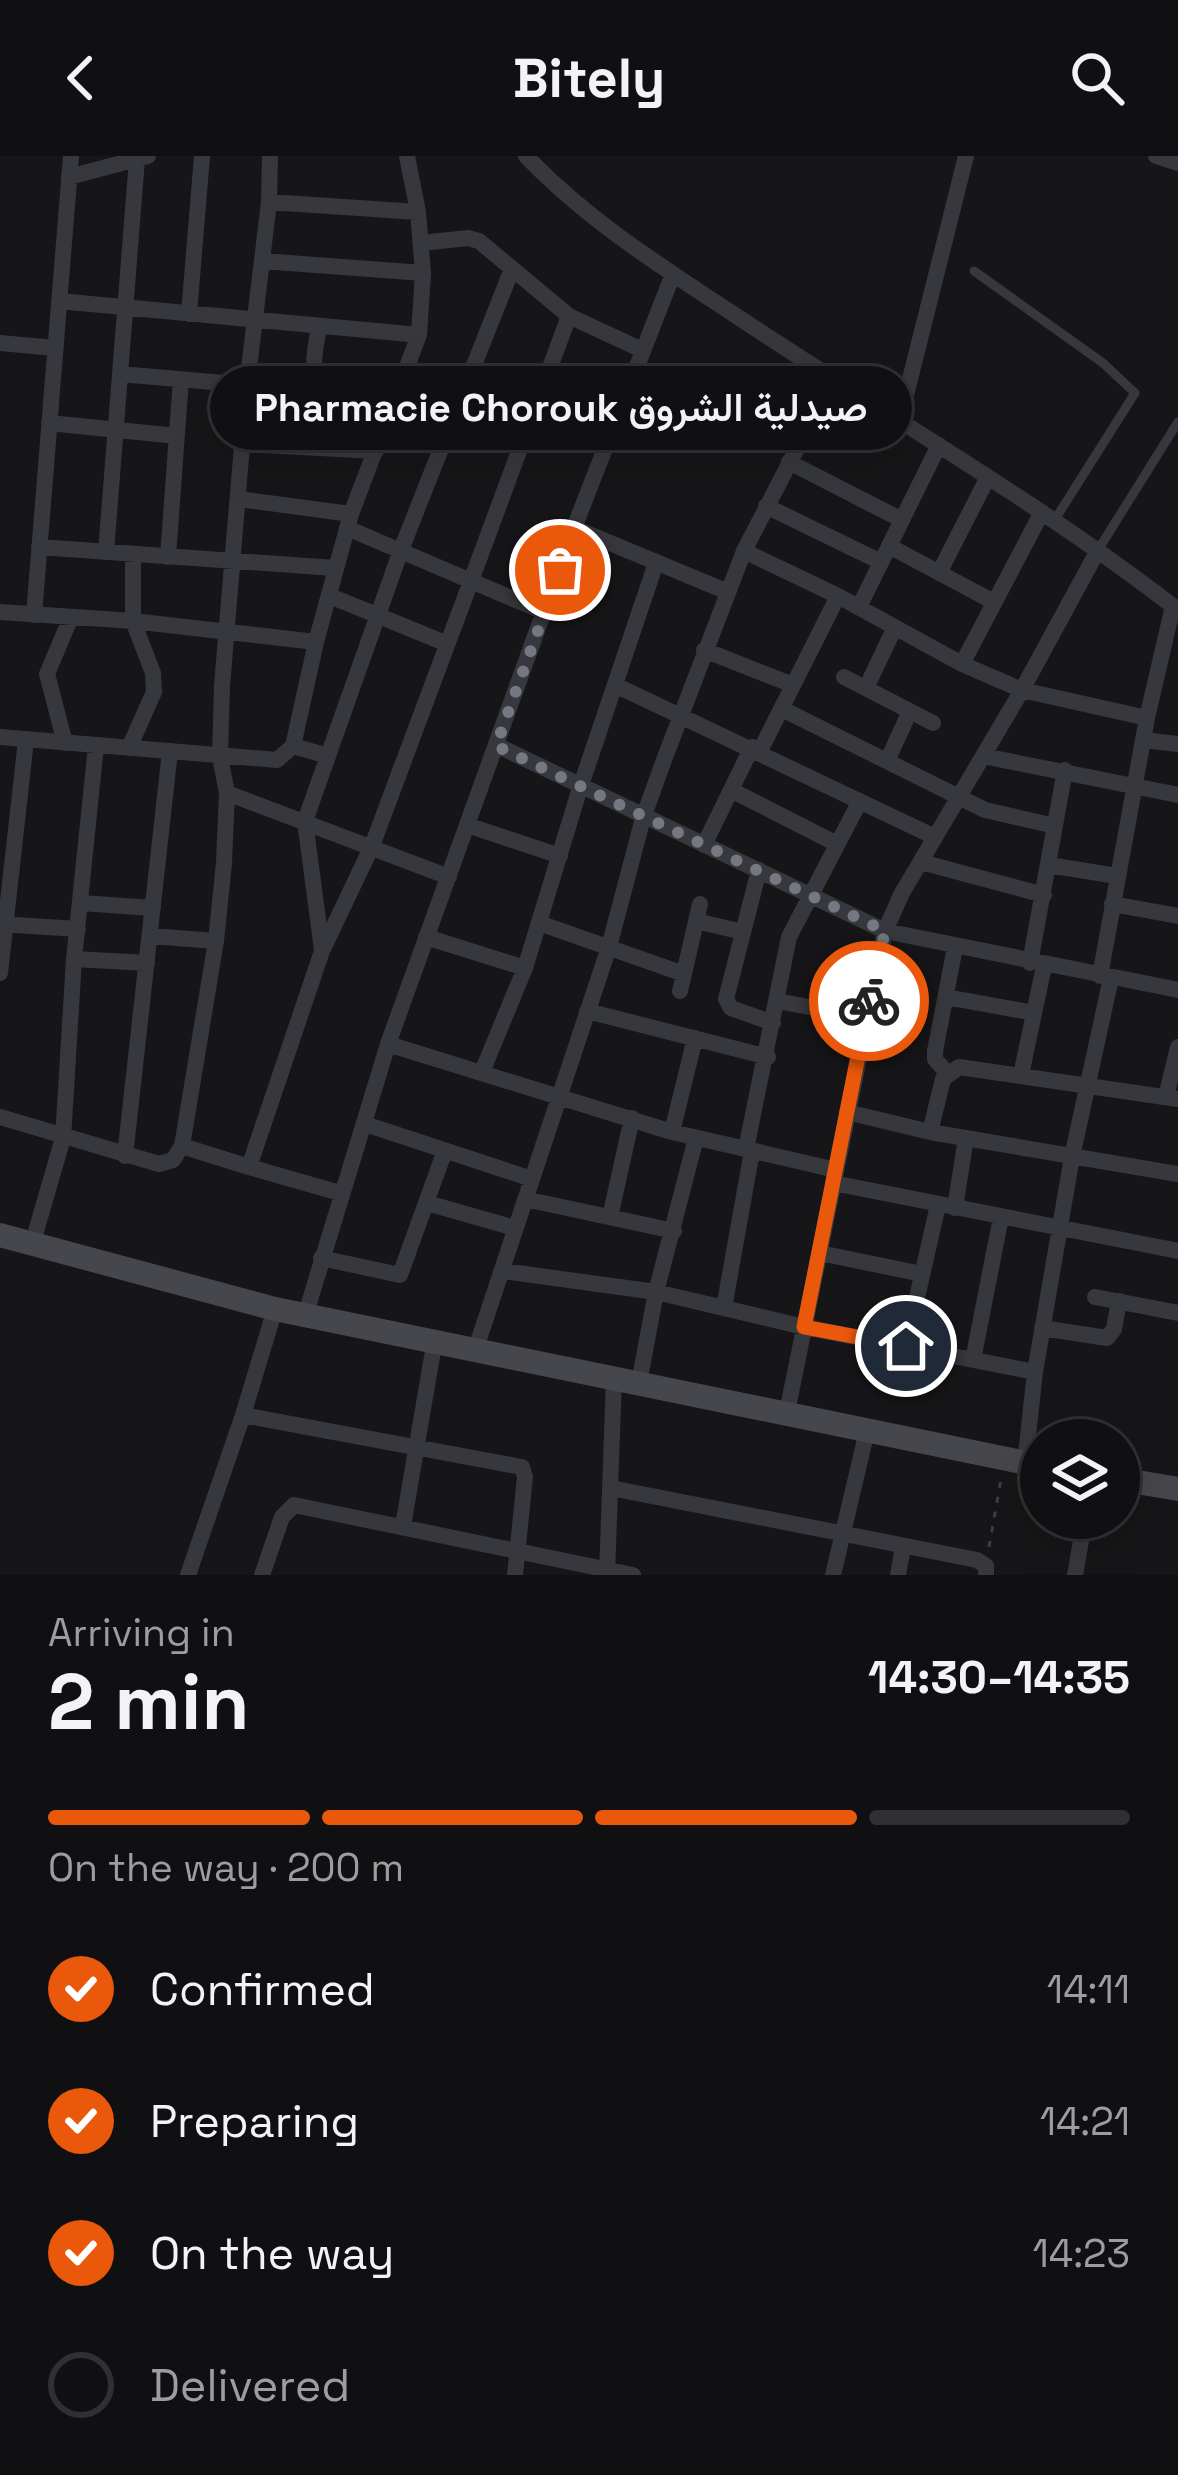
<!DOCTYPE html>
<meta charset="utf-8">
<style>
:root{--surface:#101012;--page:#19191b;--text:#f1f3f6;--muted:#9c9d9f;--line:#303032;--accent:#ea580c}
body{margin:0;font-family:"Space Grotesk",Vazirmatn,sans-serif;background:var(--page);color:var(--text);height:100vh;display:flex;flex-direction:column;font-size:45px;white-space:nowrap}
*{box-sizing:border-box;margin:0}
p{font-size:39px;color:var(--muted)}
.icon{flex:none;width:66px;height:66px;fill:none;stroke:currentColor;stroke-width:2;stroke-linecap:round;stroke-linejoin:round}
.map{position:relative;height:1419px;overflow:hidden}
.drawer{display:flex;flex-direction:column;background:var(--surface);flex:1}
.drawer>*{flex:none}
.tools{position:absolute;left:1020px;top:1263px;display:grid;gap:24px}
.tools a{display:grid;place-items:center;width:120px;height:120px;border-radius:50%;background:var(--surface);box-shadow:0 12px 48px #0002,0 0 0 3px var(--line);font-size:60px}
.pin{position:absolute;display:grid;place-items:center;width:102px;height:102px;color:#fff;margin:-51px;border:6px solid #fff;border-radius:50%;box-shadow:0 3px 12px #0007}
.courier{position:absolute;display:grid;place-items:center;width:120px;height:120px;margin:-60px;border:9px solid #ea580c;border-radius:50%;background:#fff;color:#222;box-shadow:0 3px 15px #0007}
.bubble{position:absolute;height:84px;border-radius:42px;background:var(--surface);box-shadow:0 12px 48px #0002,0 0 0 3px var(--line);font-size:39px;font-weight:600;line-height:84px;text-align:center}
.overview em{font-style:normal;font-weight:600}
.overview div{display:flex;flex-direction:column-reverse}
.overview{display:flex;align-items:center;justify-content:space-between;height:204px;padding:0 48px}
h1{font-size:78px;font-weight:600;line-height:90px}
.bar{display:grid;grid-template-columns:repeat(4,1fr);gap:18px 12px;align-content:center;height:144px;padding:0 48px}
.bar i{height:15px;border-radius:9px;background:var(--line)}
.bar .selected{background:var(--accent)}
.bar p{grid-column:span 4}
ol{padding:0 48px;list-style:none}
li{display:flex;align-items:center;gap:36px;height:132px}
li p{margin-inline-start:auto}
li .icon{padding:12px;border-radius:50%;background:var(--accent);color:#fff;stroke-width:4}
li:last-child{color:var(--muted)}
li i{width:66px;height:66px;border:6px solid var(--line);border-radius:50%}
header{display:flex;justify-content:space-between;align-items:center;height:156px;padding:0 48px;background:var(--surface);font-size:54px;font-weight:600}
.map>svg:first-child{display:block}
</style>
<header><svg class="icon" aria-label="back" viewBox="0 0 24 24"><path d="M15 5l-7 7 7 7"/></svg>Bitely<svg class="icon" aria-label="search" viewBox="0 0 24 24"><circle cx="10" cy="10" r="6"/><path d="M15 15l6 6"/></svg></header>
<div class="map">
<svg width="1178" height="1419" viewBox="0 0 1178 1419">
<rect width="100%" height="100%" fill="#161618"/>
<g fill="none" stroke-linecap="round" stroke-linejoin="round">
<path stroke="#3d3f44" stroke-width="3" stroke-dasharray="6 9" stroke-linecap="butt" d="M989,1391L1001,1323"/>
<path stroke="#37383d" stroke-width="9" d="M974,115L1103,207L1135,237L1054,365
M1098,394L1178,266"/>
<path stroke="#37383d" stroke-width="16" d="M526,0C590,67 667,114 744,165C889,261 1040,347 1178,454
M1156,0L1178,7
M69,21L148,0
M269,46L418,56
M421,87L468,82L479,85L569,160L642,194
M262,105L423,117
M59,145L419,179
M189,158L202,0
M319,170C317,189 306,219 326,230L397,235
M0,187L55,192
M120,218L247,229
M900,263L966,0
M49,267L177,280
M243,288L376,295
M789,306L902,364
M239,343L351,358
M766,350L881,406
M347,372L471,425L569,160
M574,372L728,436
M889,390L994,446
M39,391L335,412
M744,395L838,440L962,508L1022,534L1147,562
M106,396L137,3
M168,401L181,223
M939,417L988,321
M330,440L445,487
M859,451L939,289
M0,456L133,465L316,486L351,358L419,179L423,117L418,56L407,0
M34,459L71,0
M704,494L793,529
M962,508L1042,356
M844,521L933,567
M615,529L935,681
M866,532L895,471
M782,553L985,654L1055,670
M0,581L277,604L293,590L316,486
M1144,584L1178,588
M65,587L47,518L71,461
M496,589L885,775L1178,834
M293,590L328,600
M129,592L154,536L153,517L133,465V398
M760,595L838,440
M983,600L1178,639
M888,603L910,555
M731,634L837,688
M227,637L449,721
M467,669L560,700
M704,689L752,591
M921,706L1044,739
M1049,709L1117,720
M759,714L726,843L731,852L773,867
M81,747L153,752
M1112,748L1178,760
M696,765L743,776
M539,767L684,818
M0,768L78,773
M150,780L216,785
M426,781L525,812
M322,794L305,665L401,394L512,113
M74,803L147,807
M1030,807L1065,614
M0,817L26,584
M1100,820L1147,562L1173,450
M680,835L700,748
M946,841L1034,857
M777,845L865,861
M587,855L768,901
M388,888L672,976L836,1014
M482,916L525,812L580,632L656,407
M947,917L935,903V895L955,791
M1021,919L1044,810
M1166,941L1178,891
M847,956L930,976L1178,1018
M0,961L159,1008L173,1004L182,990L216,785L224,707L227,637L220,601L222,530L247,229L269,46L270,0
M365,968L532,1023
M672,976L695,882
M930,976L943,923L959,911L1178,943
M182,990L249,1011
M746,993L789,781L860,645
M125,1000L170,595
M833,1027L1178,1095
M340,1037L249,1011L322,795L372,690L471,425L544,456
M525,1043L674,1075
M427,1047L515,1072
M955,1052L966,982
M610,1061L632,962
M32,1089L63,982L74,803L96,590
M820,1097L922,1118
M321,1102L400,1119L444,997
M503,1115L656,1136L804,1171L1035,1216
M1095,1141L1178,1157
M724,1152L752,995
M306,1157L388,888L574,372L673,118
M1042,1172L1107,1182L1114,1173L1119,1145
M906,1190L938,1049
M476,1192L609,791L643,662L664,604L744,395L833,223
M973,1204L1001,1061
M639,1227L656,1136L696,982
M787,1256L885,775L902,737L1022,534L1097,396
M243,1259L522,1311L525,1321L515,1419
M1025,1307L1035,1216L1072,1001L1111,822
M611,1332L977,1404L986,1410V1419
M403,1370L435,1183
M188,1419L243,1259L275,1153
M262,1419L282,1361L294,1349L633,1419
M607,1419L614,1222
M833,1419L867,1275
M898,1419L903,1391
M1075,1419L1085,1362"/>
<path stroke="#45474d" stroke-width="24" d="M0,1079L275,1153L1041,1310
M1119,1323L1178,1333"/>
</g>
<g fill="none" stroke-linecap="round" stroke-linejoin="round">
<path stroke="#757880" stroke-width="12" stroke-dasharray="0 21.6" d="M560,414L496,590L885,775L869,845"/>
<path stroke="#ea580c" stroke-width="15" d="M869,845L804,1171L906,1190"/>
</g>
</svg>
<div class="tools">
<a><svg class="icon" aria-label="layers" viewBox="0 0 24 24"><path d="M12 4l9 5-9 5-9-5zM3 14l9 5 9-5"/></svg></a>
</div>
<div class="pin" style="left:560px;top:414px;background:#ea580c"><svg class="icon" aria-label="bag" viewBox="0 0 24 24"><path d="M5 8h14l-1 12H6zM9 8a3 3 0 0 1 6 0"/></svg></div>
<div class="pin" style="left:906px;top:1190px;background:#1f2937"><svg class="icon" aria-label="home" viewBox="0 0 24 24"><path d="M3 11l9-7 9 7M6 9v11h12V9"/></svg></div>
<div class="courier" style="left:869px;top:845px"><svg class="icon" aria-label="bike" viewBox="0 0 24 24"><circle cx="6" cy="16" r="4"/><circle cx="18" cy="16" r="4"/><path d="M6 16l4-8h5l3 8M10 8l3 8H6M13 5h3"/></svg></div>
<div class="bubble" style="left:210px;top:210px;width:702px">Pharmacie Chorouk صيدلية الشروق</div>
</div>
<section class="drawer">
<div class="overview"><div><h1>2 min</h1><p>Arriving in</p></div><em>14:30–14:35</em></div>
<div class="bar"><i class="selected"></i><i class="selected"></i><i class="selected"></i><i></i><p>On the way · 200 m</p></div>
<ol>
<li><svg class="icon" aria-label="check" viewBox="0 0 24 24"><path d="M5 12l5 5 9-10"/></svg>Confirmed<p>14:11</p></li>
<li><svg class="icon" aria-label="check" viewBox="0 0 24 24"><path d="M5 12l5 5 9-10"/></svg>Preparing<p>14:21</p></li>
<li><svg class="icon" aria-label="check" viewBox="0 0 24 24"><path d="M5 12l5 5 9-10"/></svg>On the way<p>14:23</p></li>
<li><i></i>Delivered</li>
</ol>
</section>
